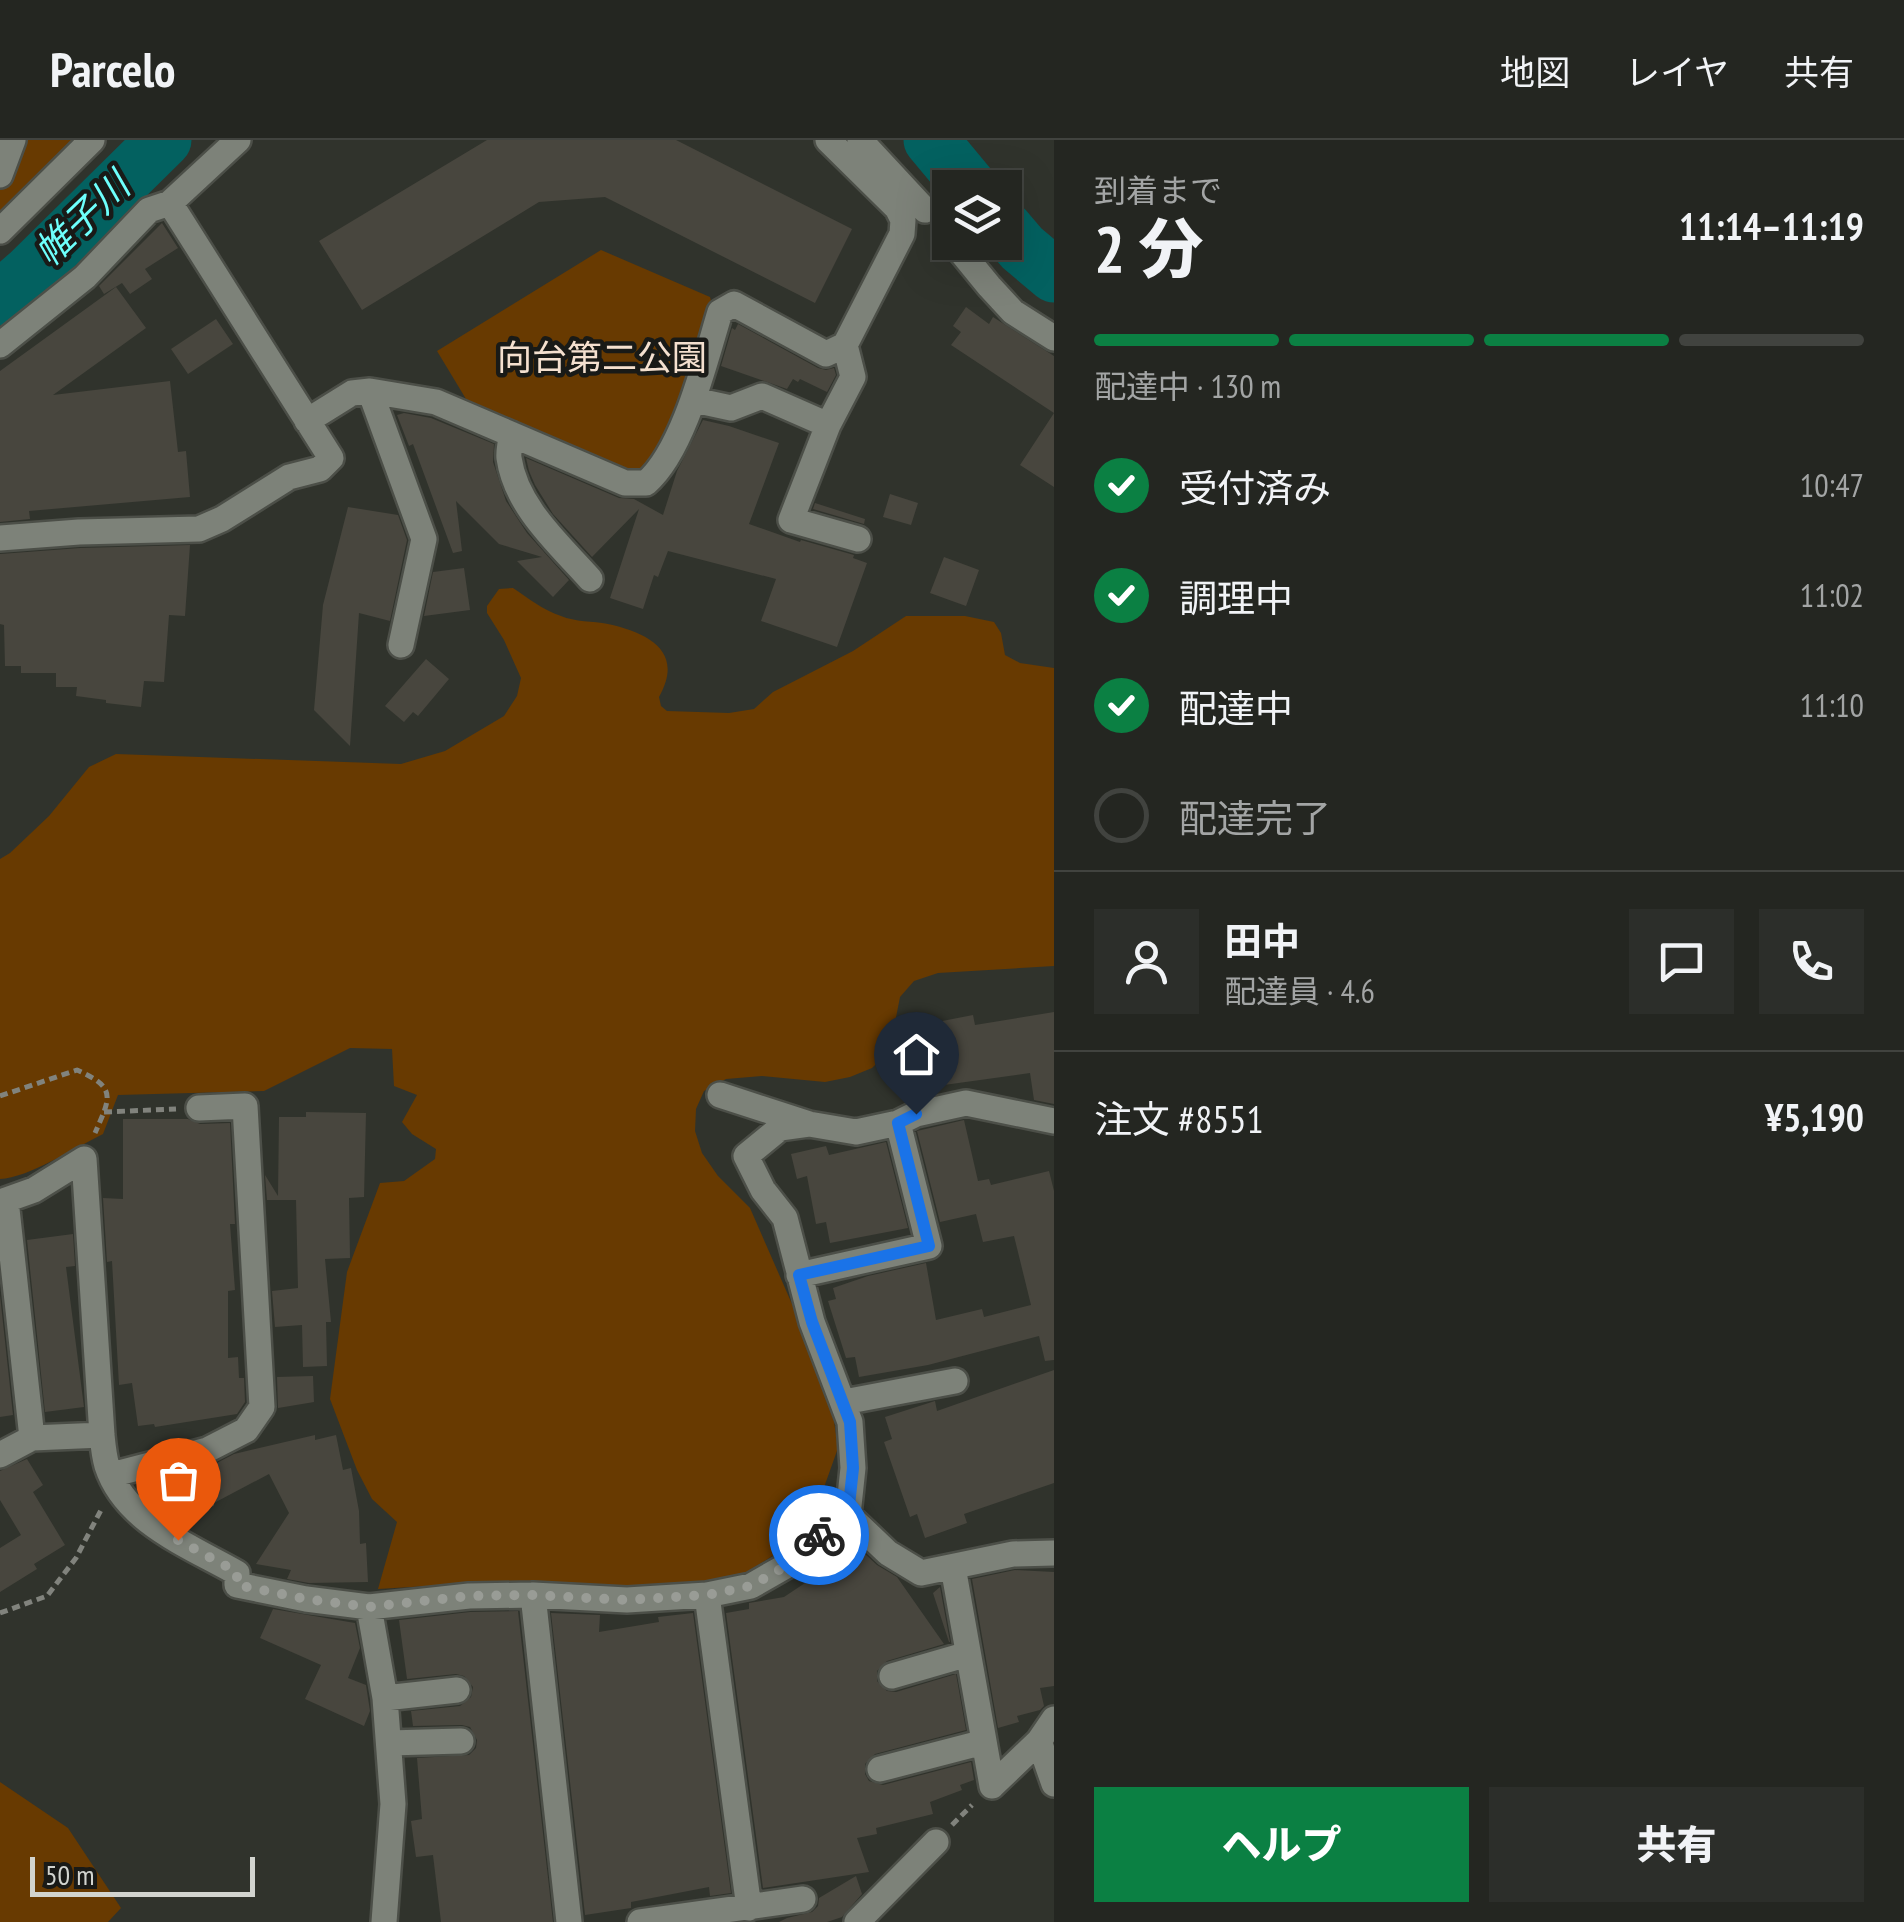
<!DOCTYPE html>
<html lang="ja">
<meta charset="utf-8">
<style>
:root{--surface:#242621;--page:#2c2e2a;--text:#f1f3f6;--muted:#a3a5a5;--line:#41433f;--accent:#0b8043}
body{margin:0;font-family:"PT Sans Narrow","Noto Sans JP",sans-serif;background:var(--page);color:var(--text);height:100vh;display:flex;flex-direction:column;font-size:38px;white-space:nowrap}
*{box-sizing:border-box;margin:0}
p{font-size:32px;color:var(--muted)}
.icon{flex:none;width:55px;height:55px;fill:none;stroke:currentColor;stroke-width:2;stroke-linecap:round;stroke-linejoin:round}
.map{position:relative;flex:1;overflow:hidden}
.details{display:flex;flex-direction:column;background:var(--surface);width:850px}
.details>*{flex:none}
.fabs{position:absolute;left:932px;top:30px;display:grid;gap:20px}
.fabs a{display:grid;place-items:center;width:90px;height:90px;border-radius:0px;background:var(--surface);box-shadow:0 10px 40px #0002,0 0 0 2px var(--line);font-size:50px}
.scale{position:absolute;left:30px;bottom:25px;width:225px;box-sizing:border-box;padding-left:10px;border:5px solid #d2d4cf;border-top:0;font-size:28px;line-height:35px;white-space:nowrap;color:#d2d4cf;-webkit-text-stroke:8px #191a17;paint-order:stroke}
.pin{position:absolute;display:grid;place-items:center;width:85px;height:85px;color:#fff;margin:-102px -42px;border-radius:50% 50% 50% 0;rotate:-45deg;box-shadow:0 0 10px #0007}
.pin .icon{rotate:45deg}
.courier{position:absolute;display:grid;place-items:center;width:100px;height:100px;margin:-50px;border:8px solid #1a73e8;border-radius:50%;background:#fff;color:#222;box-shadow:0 2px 12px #0007}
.overview em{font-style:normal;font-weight:800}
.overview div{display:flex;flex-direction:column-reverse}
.overview{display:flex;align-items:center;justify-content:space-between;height:170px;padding:0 40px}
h1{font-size:65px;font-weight:800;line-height:75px}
.bar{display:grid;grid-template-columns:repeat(4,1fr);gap:15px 10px;align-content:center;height:120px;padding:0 40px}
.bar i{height:12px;border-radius:8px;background:var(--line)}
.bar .active{background:var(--accent)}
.bar p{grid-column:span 4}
.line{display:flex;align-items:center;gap:25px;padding:0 40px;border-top:2px solid var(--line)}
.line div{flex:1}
.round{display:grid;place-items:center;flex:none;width:105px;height:105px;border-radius:0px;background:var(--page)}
ol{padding:0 40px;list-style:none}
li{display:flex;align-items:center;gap:30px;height:110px}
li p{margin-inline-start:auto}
li .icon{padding:10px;border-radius:50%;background:var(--accent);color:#fff;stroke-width:4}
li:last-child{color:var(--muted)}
li i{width:55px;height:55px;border:5px solid var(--line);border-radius:50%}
.button{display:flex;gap:20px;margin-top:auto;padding:20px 40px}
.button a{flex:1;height:115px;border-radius:0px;background:var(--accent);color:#fff;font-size:40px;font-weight:800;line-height:115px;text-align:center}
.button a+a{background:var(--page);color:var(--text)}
header{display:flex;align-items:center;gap:60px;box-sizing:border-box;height:140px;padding:0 50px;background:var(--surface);border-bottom:2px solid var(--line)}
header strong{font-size:48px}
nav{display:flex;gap:55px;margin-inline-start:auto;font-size:35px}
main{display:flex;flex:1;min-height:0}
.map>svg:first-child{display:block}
</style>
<header>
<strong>Parcelo</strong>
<nav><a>地図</a><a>レイヤ</a><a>共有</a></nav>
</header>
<main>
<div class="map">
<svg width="1054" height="1782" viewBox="0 0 1054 1782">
<rect width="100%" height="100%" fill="#30332c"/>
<path fill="#683a01" d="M0,0H71L74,6L0,78Z
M601,110L710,157L713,169L686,260L654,326L634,336L466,259L437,211Z
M513,448C528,458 543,470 561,476C575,482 593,481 608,484C648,493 685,511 659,557L661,566L667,571L729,573L754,569L773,552L853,511L906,476H965L994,482L1001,493L1005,515L1020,523L1054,528V826L938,833L914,841L900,857L892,898L885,915L872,928L850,937L825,942L762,936L726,939L704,951L696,969L695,991L702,1013L718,1036L750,1068L813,1212L832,1268L838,1308L822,1353L793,1399L774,1415L745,1433L702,1447L575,1449L510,1441L378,1449L397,1382L372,1359L357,1330L330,1259L347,1132L380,1043L404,1041L435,1019L436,1009L412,994L402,982L417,955L394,946L392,909L350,908L264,951L118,955L103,994C76,1007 28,1038 0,1039V719L10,713L49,676L89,627L116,614L401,624L445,611L504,576L517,556L521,538L504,500L487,473V466L499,449Z
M0,1642L68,1688L121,1768L108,1782H0Z"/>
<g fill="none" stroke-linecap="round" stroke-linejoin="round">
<path stroke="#036160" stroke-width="55" d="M931,0L971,48
M1005,88L1022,108L1054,135
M0,158L29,133L164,0"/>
</g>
<path fill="#48463e" d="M487,0H676L852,89L815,163L605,57L539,62L362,170L319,101Z
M162,83L178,108L145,129L152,139L130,154L122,143L104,154L99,146Z
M116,147L146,188L53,255L170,241L178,312L186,311L190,357L29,371L30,379L0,382V231Z
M966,167L989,184L993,177L1054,216V347L1020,325L1054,273L951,205L961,192L953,186Z
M216,179L233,204L188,234L171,209Z
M738,184L818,228L826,230L834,228L836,235L827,252L800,239L798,242L793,239L787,249L721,226L732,188L735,190Z
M404,273L431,278L494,304L493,322L506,361L527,393L569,440L553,457L517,421L542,417L499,404L456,361L462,411L453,413L413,304L409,306L397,275Z
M703,280L729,286L779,303L749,384L800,402L801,400L854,415L853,418L867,423L837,507L761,481L776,439L668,411L658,437L654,435L643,469L610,458L639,369L592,417L553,374L535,345L529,331L526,318L619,358L634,359L663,375L677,331Z
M890,354L918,363L911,385L883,377Z
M815,363L865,379L864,384L813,369Z
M348,367L398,375L407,400L390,481L359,473L350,606L314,570L323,465Z
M190,405L185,476L169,475L164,542L144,541L141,567L106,563V560L76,556L77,547H56V533H21V526H5L4,485L0,484V414L80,408Z
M944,417L979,430L966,466L930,453Z
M464,428L470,470L424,476L433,432Z
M426,519L449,539L418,576L413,572L404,582L385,566Z
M1054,872V964L1034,960L1030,933L944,945L932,883L973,875L975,885Z
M306,972L366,973L364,1057L349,1058L350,1118L325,1119L331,1182H326L327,1226L303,1227L302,1185L275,1187L272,1151L298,1148L296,1060H267L265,1035L278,1056L279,977H306Z
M123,979H188L200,984L230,983L235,1084H230L235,1150L228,1151V1218L238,1217L239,1238H244L245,1262L237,1274L155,1287L154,1284L138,1286L132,1243L119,1245L112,1121L107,1122L103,1058L123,1059Z
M964,980L978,1041L989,1039L991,1045L1049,1031L1054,1051V1220L1045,1221L1039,1196L928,1225L859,1237L855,1217L846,1218L828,1161L836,1159L833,1148L868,1136L926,1123L936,1180L982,1169L984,1177L1031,1165L1014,1096L983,1102L976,1074L940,1082L917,991Z
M886,1002L908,1088L830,1103L826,1082L816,1084L807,1036L797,1039L791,1014L826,1006L829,1015Z
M73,1094L75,1126L66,1127L84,1267L45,1272L27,1100Z
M0,1155L13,1275L0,1277Z
M1054,1230V1343L964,1374L967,1383L925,1398L917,1374L910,1377L884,1302L892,1299L885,1277L935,1261L937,1271Z
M313,1236L314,1262L278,1268L277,1237Z
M315,1295V1300L336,1295L343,1330L351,1328L359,1371L360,1404L366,1403L368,1442L309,1443L287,1439L291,1430L256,1424L289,1373L269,1334L214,1363V1366L170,1377L165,1373L157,1340L211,1326L234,1314Z
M27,1319L43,1345L33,1352L65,1405L34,1424L37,1429L0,1452V1408L21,1395L0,1360V1331Z
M851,1401L877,1425L897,1437L944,1504L887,1521L877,1531V1541L887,1551L896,1552L956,1534L966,1590L875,1614L865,1624V1634L869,1641L883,1645L971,1622L974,1640L960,1645L962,1650L930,1662L933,1674L876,1688L877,1694L857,1698L869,1732L763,1748L726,1473L749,1469V1463L784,1457L826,1429L821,1422Z
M1015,1430L1054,1432V1546L1040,1548L1044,1566L1040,1570L1017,1576L1019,1582L998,1588L972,1439Z
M940,1447L950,1502H949L933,1453Z
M273,1469L355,1483L360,1508L348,1538L366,1545L370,1571L364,1586L305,1559L321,1525L260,1498Z
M518,1471L553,1782H441L433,1715L416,1717L411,1681L422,1679L417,1618L469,1615L476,1608L477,1600L470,1587L462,1585L413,1586L411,1571L460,1566L471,1557L473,1547L464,1536L456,1534L407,1539L399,1480L470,1472Z
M551,1473L600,1475L599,1492L659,1482L658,1477L693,1473L731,1753L710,1756L709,1747L631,1762V1768L585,1775Z
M856,1736L862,1754L842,1777L827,1782H779L787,1778L812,1772L818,1766L819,1758Z"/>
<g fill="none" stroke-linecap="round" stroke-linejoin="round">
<g stroke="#4c4f48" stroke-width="30">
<path id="minor" d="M860,0L925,70
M0,35L13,0
M0,91L92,0
M953,102L989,146L1013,172L1054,198
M0,205L85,137L149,70L170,63
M370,251L436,262L625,343H646C684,310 705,221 720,172L734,164L826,214L845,205L902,94L903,80L897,68L828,0
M694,260L731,268L762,256L828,285L853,237L845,205
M307,281L352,253L370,251L424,399L401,505
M828,285L791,380L858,399
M511,294C511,302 508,311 509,318C516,367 559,404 590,439
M0,398L79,392L199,389L222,379L289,337L320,329L331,318L170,63L238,0
M720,955L809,984L856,992L898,983L916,974L966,963L1054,981
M799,1135L929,1106L898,983
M844,1262L955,1241
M102,1295L32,1298L6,1060L34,1050L84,1019L102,1295C103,1305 104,1316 107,1326C125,1382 190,1406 237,1433V1445L306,1459L369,1467L385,1558L393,1664L384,1782
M0,1315L32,1298
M111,1335L207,1310L246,1290L262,1267L245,966L199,968
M848,1375L888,1413L921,1433L1013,1414L1054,1413
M953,1427L992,1646
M533,1455L569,1782
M707,1455L749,1768
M369,1467L469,1456L533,1455L627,1460L707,1455L751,1446L786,1426L815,1398L848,1375L853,1328L850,1282L812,1182L785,1078L763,1050L746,1016L780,988L809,984
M892,1536L968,1514
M385,1558L457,1550
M1039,1601L1054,1644
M389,1603L461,1601
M880,1629L984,1602
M992,1646L1039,1601L1054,1579
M640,1782L803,1759
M857,1782L936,1702"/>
</g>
<path stroke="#81837d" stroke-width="5" stroke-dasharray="8 5" stroke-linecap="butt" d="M0,956L77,930C118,948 110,958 95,993
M104,972L176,969
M0,1473L47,1456L76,1418L101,1370
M952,1685L972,1665"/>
<use href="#minor" stroke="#7d8279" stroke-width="25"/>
</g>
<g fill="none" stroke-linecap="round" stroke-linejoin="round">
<path stroke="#999c96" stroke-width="10" stroke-dasharray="0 18" d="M178,1400L237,1432V1445L306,1459L368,1467L469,1456L532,1455L626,1460L707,1455L751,1446L786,1426L819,1395"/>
<path stroke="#1a73e8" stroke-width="12" d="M819,1395L848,1375L853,1328L850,1282L812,1182L799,1135L929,1106L898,983L916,974"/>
</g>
<g text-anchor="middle" stroke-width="9" stroke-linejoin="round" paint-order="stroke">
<g font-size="35" fill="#f4e0cf" stroke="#191a17">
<text x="602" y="230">向台第二公園</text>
</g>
<g font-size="38" font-style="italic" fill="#6dfffc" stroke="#191a17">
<text transform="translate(82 79) rotate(-44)" y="13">帷子川</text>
</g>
</g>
</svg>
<div class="fabs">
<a><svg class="icon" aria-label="layers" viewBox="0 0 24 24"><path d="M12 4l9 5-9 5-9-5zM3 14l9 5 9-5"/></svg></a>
</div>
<div class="scale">50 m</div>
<div class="pin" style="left:178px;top:1400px;background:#ea580c"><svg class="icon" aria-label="bag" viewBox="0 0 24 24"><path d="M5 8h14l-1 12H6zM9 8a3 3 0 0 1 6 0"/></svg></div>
<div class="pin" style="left:916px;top:974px;background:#1f2937"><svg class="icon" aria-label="home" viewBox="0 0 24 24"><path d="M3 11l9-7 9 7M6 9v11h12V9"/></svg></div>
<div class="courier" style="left:819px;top:1395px"><svg class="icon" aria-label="bike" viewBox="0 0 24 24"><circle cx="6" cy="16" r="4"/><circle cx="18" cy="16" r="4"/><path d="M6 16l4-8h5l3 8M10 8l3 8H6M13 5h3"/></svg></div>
</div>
<section class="details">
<div class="overview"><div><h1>2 分</h1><p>到着まで</p></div><em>11:14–11:19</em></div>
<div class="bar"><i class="active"></i><i class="active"></i><i class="active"></i><i></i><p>配達中 · 130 m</p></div>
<ol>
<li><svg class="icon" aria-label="check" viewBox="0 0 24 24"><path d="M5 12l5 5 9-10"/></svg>受付済み<p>10:47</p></li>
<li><svg class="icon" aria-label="check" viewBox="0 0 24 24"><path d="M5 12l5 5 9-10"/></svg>調理中<p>11:02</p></li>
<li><svg class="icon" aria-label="check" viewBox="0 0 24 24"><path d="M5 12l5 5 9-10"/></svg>配達中<p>11:10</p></li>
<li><i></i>配達完了</li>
</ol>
<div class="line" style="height:180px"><a class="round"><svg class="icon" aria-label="person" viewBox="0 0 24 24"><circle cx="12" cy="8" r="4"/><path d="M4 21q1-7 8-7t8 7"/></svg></a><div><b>田中</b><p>配達員 · 4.6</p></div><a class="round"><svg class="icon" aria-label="chat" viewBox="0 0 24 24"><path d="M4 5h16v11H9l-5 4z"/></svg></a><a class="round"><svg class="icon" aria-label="phone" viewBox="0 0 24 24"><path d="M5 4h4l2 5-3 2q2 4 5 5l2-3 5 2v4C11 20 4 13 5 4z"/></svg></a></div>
<div class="line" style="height:130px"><div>注文 #8551</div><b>¥5,190</b></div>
<div class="button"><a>ヘルプ</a><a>共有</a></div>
</section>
</main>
